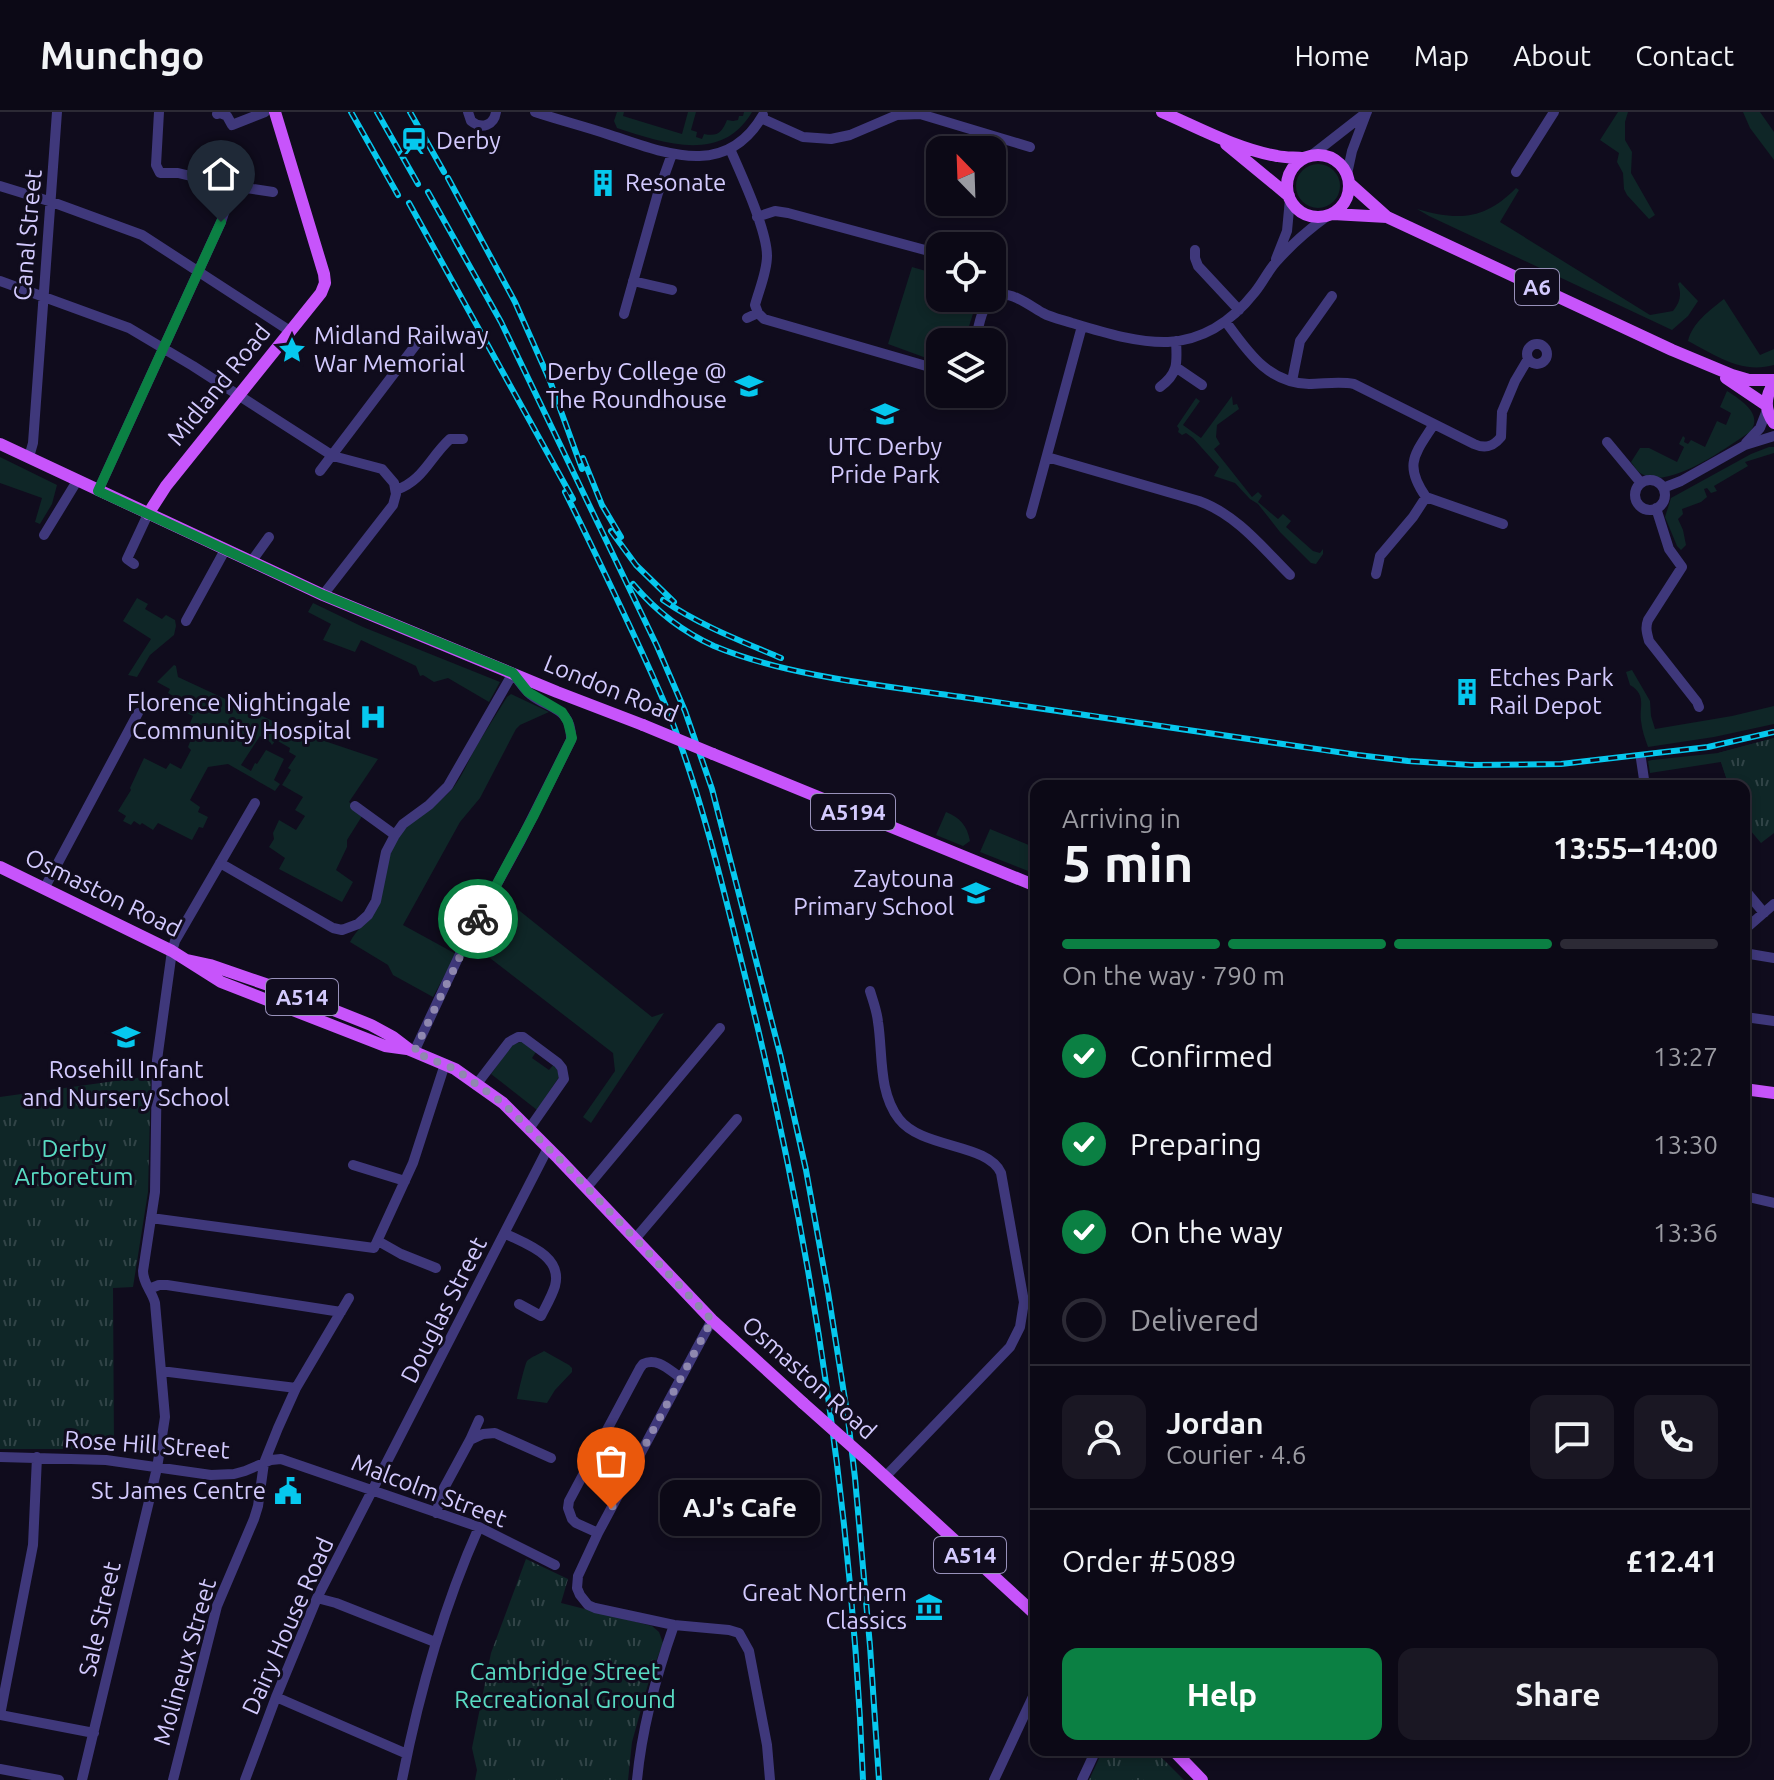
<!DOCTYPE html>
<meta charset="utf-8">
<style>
:root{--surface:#0c0916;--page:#1a1723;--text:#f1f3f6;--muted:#9a9aa1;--line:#2c2a35;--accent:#0b8043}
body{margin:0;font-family:Ubuntu,sans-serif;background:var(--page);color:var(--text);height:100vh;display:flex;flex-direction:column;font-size:30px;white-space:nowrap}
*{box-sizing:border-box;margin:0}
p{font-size:26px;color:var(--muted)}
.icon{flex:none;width:44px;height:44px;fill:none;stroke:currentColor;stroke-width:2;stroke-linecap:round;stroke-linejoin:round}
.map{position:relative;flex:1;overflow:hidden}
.panel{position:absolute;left:1030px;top:668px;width:720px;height:976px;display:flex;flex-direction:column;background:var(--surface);border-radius:16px;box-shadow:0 4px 12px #0003,0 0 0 2px var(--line)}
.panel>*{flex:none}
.needle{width:52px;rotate:337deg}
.fabs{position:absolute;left:926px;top:24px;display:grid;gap:16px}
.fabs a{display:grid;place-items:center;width:80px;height:80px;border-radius:16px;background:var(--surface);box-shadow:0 4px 12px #0003,0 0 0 2px var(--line);font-size:40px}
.pin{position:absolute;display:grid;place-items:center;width:68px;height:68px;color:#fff;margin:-82px -34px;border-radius:50% 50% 50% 0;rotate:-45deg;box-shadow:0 0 8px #0007}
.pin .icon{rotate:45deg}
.courier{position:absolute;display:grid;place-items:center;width:80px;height:80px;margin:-40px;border:6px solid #0b8043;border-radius:50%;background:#fff;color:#222;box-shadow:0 2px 10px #0007}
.bubble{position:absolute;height:56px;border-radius:16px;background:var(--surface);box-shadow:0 4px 12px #0003,0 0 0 2px var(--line);font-size:26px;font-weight:700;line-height:56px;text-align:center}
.headline em{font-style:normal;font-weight:700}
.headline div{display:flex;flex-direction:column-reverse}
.headline{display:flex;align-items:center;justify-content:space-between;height:136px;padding:0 32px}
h1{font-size:52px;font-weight:700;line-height:60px}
.bar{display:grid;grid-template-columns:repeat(4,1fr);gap:12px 8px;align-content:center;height:96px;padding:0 32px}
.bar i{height:10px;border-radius:6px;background:var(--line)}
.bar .current{background:var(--accent)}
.bar p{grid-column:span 4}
.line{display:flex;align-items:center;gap:20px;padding:0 32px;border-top:2px solid var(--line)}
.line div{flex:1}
.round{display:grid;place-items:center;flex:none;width:84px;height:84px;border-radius:16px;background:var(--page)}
ol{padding:0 32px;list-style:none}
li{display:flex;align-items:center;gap:24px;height:88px}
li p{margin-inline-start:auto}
li .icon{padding:8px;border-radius:50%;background:var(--accent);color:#fff;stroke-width:4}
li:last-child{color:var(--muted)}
li i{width:44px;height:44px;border:4px solid var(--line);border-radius:50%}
.primary-button{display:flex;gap:16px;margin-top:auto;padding:16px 32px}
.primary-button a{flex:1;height:92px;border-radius:16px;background:var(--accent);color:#fff;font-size:32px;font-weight:700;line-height:92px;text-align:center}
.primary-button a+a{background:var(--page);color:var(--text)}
header{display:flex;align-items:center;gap:48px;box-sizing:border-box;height:112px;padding:0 40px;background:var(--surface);border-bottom:2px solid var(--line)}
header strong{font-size:38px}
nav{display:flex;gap:44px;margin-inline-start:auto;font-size:28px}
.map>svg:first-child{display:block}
</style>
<header>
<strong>Munchgo</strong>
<nav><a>Home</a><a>Map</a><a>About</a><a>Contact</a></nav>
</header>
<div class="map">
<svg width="1774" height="1668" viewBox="0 0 1774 1668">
<defs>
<pattern id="park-tufts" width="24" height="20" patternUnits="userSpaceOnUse" patternTransform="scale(2)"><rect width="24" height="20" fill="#0f2627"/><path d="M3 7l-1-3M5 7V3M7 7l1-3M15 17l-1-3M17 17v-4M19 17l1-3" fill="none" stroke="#314447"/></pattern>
</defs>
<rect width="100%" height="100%" fill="#100c1d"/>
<path fill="#0f2627" d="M617,0H624L623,4L682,22L688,0H696L691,18L697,20L696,25L702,27L704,22C718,25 722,20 727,8L733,9L738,8L739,4H743L744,0H752C722,52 663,31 617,16L614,9Z
M1618,0H1628L1625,10V28L1632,40L1631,61L1655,103L1649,107L1627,83L1624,77L1623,61L1617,50L1619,41L1600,28Z
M1743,0H1760L1774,20V48L1750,16Z
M1296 74a22 22 0 1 1 44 0a22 22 0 1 1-44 0Z
M1516,76L1519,78L1500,110L1650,203L1673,199C1680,190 1682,183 1678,172L1680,170L1698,189L1688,204L1672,218L1429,104L1417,97C1458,109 1485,108 1516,76Z
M912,155L940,163V186H978L964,230H940V251L888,232Z
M1724,187L1760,243L1774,237V253C1741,262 1717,244 1688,229C1692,211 1710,198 1724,187Z
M1727,279C1741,288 1764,302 1750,320C1727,335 1665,382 1639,360C1637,359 1632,351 1631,350L1640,336H1649L1677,350L1684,335L1679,332L1683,324L1685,326L1684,330L1688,332L1691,328L1705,335L1717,309L1726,313L1731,301L1720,295Z
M1232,284L1233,293L1237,292L1239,297L1217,313L1216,325L1220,332L1214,337L1252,385L1258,380L1262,384L1258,390L1278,407L1283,402L1291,409L1286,415L1313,439L1320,441L1323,437V442L1316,452L1311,451L1280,420L1258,392L1250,387L1235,371L1214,364L1219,355L1193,326L1186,321L1182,323L1178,320L1179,317L1177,314L1196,286L1200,289L1183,313L1201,326Z
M1769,335H1774V341L1745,350L1748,354L1714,374L1717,379L1711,381L1707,376L1704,377L1707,385L1701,390L1682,397L1683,402L1678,407L1683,418L1686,433L1681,438L1677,434L1665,405L1671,386L1751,342Z
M0,345L57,373L52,392L40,412L35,410L42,386L0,371Z
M137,486L148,492L145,497L162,507L166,503L175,508L176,514L174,523L150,543L137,565L128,563L151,527L123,509Z
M313,491L363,515L500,570L489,590L448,566L434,570L423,563L420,564L416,554L361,528L355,540L323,528L331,512L308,500Z
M174,553L176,554L178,565L292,618L378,647L349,690L364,701L347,728V735L336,758L353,770L342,790L279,757L285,746L269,735L274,727L273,721L279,708L296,718L305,704L295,698L303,685L282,673L291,658L288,656L296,644L289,640L290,636L276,628L272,633L270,630L260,624L241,653L251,659L255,651L257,652L266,638L284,647L274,668L280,672L275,679L228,652L208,655L190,688L200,695L198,700L208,705L203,716L199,715L192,728L158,711L153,718L142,711L140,713L134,709L131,713L123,709L126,704L118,699L131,678L130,676L144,646L166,657L170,651L181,657L191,638L188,635L193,622L187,619L193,604L182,599L184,593L174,588L175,585L168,581L170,577L157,570Z
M1632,558L1650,589L1651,604L1655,617L1732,604L1774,594V612L1714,625L1648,635C1645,627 1642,618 1641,609C1639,594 1647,583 1630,573L1626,560Z
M511,582L549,600L520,613L516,617L480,686L460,710L403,813L456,842L433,885L393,863L388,853L350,830C356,817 369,810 375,796C386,774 384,746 398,726C412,705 437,695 453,676C463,663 469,647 477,633C487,617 497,601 507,585Z
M1774,626L1729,674L1721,650L1650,661L1648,649L1652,648L1718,641Z
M946,700C960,706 967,713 970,729L963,734L936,723Z
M990,717L1036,736V762L980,740Z
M501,784L652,905L664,901L591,1011L583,1005L615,959L613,941L477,836Z
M523,929L536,940L532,946L549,958L554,952L557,957L559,965L537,998L491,962L512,933Z
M544,1239L569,1253L572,1256V1260L555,1278L547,1291L517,1287C518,1281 525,1252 527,1249C531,1245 539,1242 544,1239Z"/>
<path fill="url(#park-tufts)" d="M1774,626V721L1761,731L1750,718L1744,722V674H1729L1718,641Z
M151,964L148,1080L133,1175L113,1176L114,1340L79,1337H0V985Z
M526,1447L568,1467L561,1491L652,1514L659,1520L663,1531L650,1565L632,1630L628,1668H475L477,1658L472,1636L491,1541Z
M1103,1638H1154L1184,1668H1089Z"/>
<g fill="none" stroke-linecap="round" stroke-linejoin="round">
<path stroke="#3f387b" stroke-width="10" d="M159,0L156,53L160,61H178L233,74L273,80
M468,0L471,9C482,18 494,13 496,0
M535,0C559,8 583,14 607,22C663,40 725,69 763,3
M217,2L220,1L227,4L232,13L265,0
M761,6L803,25L831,27L850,23L897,3L920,2L1030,35
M730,37C741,62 767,118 767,144C767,160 759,178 755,193L758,201L747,206
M988,38L993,24
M1312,43L1367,0
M1516,60L1554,0
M1347,62L1352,39L1366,2
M0,74L52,90L142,123L290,219
M757,105L775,99L788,101L940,142
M1195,138V146L1198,154L1239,198
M1276,147L1287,119L1290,87
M992,161L1000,183
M0,169L129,216L193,254L333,344L382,357L394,371L396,382L393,393L323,483
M633,169L672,178
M758,201L764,207L940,258
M624,202L658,81L672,42
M1226,210C1248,240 1268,271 1309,272C1324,272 1339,269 1354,272L1474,332C1485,337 1493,335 1501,325L1502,300L1515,269L1528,247
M975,230C979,215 981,188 999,183C1013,180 1032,195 1043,201C1052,206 1063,208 1072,211C1103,220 1136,231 1168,230C1205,228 1233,208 1255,180C1263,170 1268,159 1276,150C1291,133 1308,118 1326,105
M1527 242a10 10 0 1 1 20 0a10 10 0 1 1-20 0Z
M1177,256L1202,273
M1292,269L1300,229L1332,184
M1160,275C1179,261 1177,250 1176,229
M1434,312C1415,342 1403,352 1426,385L1503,412
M1607,330L1641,371
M1746,331L1760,316L1767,298
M29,345L33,331L57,0
M1047,345L1199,389C1237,403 1262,435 1290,463
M320,359L424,222
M1635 383a15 15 0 1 1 30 0a15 15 0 1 1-30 0Z
M1663,376L1681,369L1745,333L1774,324
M396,378C423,369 430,345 450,327H463
M98,379L221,110L233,74
M1656,396L1669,437L1682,455L1648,508C1645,516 1647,521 1649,529L1697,590L1699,595
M1031,402L1082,214
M44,423L77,369
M251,450L269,425
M134,452L127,447L148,402
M1376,462L1380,444L1413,405L1426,385
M186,509L225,438
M1641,647L1645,674
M355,694L395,723
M220,751L333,816L342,818L358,812L368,803L376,789L386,740L395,723L403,712L429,693L448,674L513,561C518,568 523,576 530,582C550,598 572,595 571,628L521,728L467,827L414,940
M44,777L138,601
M1744,777L1764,801
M1744,818L1774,792
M1744,841L1774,846
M870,879C873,889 877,899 878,910C883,941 878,980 899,1007C922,1037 988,1031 1001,1061L1024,1190L1020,1215L1010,1235L885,1365
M1745,905L1774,909
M476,973L509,930L518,925H523L558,951L562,956L564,967L529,1017
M353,1053L405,1069
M587,1075L720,916
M1744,1084L1774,1091
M151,1106L374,1136L413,1051L445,952
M506,1122C526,1132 563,1144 555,1174C552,1184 546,1194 541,1204L519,1192
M635,1127L737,1007
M378,1129L401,1142L436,1156
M149,1177L159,1173H167L341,1200
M712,1208L598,1421L578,1464L577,1476L580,1483L588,1493L595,1496L674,1513L729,1518L739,1521L749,1539L767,1633L770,1668
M161,1259L296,1276
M470,1328L483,1322L495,1321L551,1346
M0,1345L106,1348L211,1363L234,1362L245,1359L271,1348L281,1347L479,1415L555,1453
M37,1345L33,1433L0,1603L94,1621
M436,1401L444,1376L470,1328L479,1308
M598,1421L576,1411L572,1407L568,1396L569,1389L640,1256L643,1252C657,1245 669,1258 681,1266
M317,1486L336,1491L435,1530
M276,1585L407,1642
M0,1657L59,1668
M82,1668L157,1356L165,1305L155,1191C152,1179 143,1172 143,1159L155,1080L157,948L172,839L175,829L255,691
M173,1668L217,1494L254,1407L258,1394L264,1351L278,1316L296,1276L349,1186
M245,1668L276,1585L317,1486L548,1036
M402,1668C419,1581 443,1496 479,1415
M637,1668C642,1615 656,1564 674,1513
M994,1668L1036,1578
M1082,1668L1096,1638"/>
<path stroke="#c754fb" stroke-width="12" d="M1162,0C1199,16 1237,37 1277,44C1286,46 1295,45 1303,46
M1226,32L1289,84
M1287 74a31 31 0 1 1 62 0a31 31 0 1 1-62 0Z
M1349,71L1387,105L1672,238L1732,263L1749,268H1774
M1333,102L1387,105
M1726,266L1766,293
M1774,271C1765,284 1764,298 1774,311
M0,332L323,483L557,580L643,613
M148,402L166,374L321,181L325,171L324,162L275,0
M713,642L1036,774
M0,755L172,839L221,870L385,934L407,937
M187,848L210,853L286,879L371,913L393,925L410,938L455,957L503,991L558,1046L712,1208L803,1291
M1744,977L1774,981
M866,1347L1036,1503
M1173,1638L1202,1668"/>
<g stroke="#06c8ee" stroke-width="6">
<path id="rail" d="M351,0L398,83
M377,0L418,72
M410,0L444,60
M448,66L515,190L550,269L582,357
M428,80L501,210L657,534L685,599L712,677L780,942L806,1058L828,1180L848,1307L855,1366L870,1534L879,1668
M409,91L573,387
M583,346L602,393L621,425
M565,380C588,426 610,472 632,519C647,551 662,583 675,617C705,698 725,784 746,868C812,1130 852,1398 863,1668
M611,419L636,453L674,490
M633,472C655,498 683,520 714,534C788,565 888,574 969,586C1098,604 1228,624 1358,643L1408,649L1471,653L1561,652L1708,635L1774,620
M663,488C699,513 741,529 781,546"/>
</g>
<use href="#rail" stroke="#100c1d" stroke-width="3" stroke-dasharray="9" stroke-linecap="butt"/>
<path stroke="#c754fb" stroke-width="12" d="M643,613L713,642
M803,1291L866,1347"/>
</g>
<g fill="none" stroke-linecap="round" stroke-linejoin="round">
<path stroke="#8f88af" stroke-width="8" stroke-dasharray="0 14.4" d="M478,807L414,940L455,957L503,991L571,1059L712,1208L611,1397"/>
<path stroke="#0b8043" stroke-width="10" d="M221,110L98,379L323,483L513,561L528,580L562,600L568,610L572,626L533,705L478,807"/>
</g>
<defs>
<g id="station-bare" transform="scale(2.16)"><path d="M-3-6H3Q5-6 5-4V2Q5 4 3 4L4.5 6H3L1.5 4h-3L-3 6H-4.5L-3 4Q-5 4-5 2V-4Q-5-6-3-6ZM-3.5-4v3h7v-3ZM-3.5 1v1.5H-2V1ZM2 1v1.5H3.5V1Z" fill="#06c8ee" stroke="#100c1d" stroke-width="2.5" paint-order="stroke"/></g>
<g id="building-bare" transform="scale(2.16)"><path d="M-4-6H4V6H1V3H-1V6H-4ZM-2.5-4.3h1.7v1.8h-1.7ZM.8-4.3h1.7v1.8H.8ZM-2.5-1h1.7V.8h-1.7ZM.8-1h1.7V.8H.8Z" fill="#06c8ee" stroke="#100c1d" stroke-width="2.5" paint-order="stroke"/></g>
<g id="sight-bare" transform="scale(2.16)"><path d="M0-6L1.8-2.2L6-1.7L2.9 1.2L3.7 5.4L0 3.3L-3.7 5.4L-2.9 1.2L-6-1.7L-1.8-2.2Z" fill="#06c8ee" stroke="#100c1d" stroke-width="2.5" paint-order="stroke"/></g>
<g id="university-bare" transform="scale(2.16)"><path d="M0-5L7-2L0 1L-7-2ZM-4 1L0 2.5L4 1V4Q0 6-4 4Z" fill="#06c8ee" stroke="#100c1d" stroke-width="2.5" paint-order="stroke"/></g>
<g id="school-bare" transform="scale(2.16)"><path d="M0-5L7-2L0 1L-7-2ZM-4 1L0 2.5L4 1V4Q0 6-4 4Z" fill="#06c8ee" stroke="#100c1d" stroke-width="2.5" paint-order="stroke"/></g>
<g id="hospital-bare" transform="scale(2.16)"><path d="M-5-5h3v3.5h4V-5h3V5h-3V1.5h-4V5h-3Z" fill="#06c8ee" stroke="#100c1d" stroke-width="2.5" paint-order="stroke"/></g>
<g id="civic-bare" transform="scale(2.16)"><path d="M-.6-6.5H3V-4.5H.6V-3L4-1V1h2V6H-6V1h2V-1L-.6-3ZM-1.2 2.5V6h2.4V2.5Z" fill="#06c8ee" stroke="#100c1d" stroke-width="2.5" paint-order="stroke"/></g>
<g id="museum-bare" transform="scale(2.16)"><path d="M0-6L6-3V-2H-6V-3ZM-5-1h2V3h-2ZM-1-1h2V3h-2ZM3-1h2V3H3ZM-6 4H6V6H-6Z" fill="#06c8ee" stroke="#100c1d" stroke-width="2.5" paint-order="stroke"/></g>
</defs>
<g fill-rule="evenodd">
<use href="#station-bare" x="414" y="29"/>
<use href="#building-bare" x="603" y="71"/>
<use href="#sight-bare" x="292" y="238"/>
<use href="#university-bare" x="749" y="274"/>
<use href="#school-bare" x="885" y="302"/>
<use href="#building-bare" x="1467" y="580"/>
<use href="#hospital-bare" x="373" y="605"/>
<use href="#school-bare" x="976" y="781"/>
<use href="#school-bare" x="126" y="925"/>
<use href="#civic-bare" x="288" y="1379"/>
<use href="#museum-bare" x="929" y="1495"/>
</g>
<g text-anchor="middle" stroke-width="6" stroke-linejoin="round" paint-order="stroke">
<g fill="#100c1d" stroke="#9891ba" stroke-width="2">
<rect x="1515" y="157" width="44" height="36" rx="6"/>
<rect x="811" y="682" width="84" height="36" rx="6"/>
<rect x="266" y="867" width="72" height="36" rx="6"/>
<rect x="934" y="1425" width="72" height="36" rx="6"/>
</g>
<g font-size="22" font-weight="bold" fill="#d3cafe">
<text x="1537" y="183">A6</text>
<text x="853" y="708">A5194</text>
<text x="302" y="893">A514</text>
<text x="970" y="1451">A514</text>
</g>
<g font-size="24" fill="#d3cafe" stroke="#100c1d" text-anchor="end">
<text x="436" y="37" text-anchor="start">Derby</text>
<text x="625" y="79" text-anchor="start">Resonate</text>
<text x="314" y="232" text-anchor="start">Midland Railway<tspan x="314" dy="28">War Memorial</tspan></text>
<text x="727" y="268">Derby College @<tspan x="727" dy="28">The Roundhouse</tspan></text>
<text x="885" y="343" text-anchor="middle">UTC Derby<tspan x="885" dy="28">Pride Park</tspan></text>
<text x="1489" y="574" text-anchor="start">Etches Park<tspan x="1489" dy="28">Rail Depot</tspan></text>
<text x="351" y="599">Florence Nightingale<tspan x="351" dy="28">Community Hospital</tspan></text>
<text x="954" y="775">Zaytouna<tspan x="954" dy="28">Primary School</tspan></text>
<text x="126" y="966" text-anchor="middle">Rosehill Infant<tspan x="126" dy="28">and Nursery School</tspan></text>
<text x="266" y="1387">St James Centre</text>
<text x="907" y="1489">Great Northern<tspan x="907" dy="28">Classics</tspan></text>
</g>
<g font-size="24" fill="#d3cafe" stroke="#100c1d">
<text transform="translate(28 123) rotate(-85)" y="8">Canal Street</text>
<text transform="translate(219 273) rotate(-51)" y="8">Midland Road</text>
<text transform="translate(611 577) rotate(22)" y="8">London Road</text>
<text transform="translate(103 781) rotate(26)" y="8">Osmaston Road</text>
<text transform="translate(444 1198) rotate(-63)" y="8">Douglas Street</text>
<text transform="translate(809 1266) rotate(42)" y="8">Osmaston Road</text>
<text transform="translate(147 1333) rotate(4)" y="8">Rose Hill Street</text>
<text transform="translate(429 1379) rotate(21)" y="8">Malcolm Street</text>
<text transform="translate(100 1507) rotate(-77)" y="8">Sale Street</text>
<text transform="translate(288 1514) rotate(-66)" y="8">Dairy House Road</text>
<text transform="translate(185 1550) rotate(-74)" y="8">Molineux Street</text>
</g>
<g font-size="24" fill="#59dbc3" stroke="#100c1d">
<text x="74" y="1045">Derby<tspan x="74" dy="28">Arboretum</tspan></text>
<text x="565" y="1568">Cambridge Street<tspan x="565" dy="28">Recreational Ground</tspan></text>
</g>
</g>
</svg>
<div class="fabs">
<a><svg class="needle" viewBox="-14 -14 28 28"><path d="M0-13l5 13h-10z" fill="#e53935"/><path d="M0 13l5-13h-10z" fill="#9a9aa1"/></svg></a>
<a><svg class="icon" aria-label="locate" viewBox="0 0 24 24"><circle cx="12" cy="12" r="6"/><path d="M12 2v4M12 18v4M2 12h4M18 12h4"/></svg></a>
<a><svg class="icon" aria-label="layers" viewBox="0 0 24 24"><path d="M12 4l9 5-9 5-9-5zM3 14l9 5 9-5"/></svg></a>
</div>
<div class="pin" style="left:611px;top:1397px;background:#ea580c"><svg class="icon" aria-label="bag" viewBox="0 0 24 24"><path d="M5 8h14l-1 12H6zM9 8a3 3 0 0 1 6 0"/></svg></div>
<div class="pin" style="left:221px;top:110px;background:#1f2937"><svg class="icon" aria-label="home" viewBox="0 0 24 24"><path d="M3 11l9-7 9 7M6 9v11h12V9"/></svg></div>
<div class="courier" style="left:478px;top:807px"><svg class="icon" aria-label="bike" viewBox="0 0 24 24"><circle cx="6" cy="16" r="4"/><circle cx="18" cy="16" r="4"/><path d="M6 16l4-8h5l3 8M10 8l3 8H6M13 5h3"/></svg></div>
<div class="bubble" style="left:660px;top:1368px;width:160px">AJ's Cafe</div>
<section class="panel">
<div class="headline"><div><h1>5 min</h1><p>Arriving in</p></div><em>13:55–14:00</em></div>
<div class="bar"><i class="current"></i><i class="current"></i><i class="current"></i><i></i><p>On the way · 790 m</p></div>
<ol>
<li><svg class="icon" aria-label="check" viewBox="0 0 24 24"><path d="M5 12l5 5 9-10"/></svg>Confirmed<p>13:27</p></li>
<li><svg class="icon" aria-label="check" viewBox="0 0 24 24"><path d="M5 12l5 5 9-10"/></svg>Preparing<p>13:30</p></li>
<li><svg class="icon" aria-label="check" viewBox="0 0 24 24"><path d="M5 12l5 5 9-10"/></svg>On the way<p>13:36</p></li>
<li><i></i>Delivered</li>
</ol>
<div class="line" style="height:144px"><a class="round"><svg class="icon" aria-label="person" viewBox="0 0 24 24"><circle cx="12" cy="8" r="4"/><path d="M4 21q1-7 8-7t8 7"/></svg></a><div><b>Jordan</b><p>Courier · 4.6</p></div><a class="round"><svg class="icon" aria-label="chat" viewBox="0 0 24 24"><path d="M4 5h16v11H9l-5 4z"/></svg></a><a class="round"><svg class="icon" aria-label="phone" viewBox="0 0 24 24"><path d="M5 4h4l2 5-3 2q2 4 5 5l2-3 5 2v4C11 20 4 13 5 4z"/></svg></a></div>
<div class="line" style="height:104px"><div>Order #5089</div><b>£12.41</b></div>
<div class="primary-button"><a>Help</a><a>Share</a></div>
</section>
</div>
